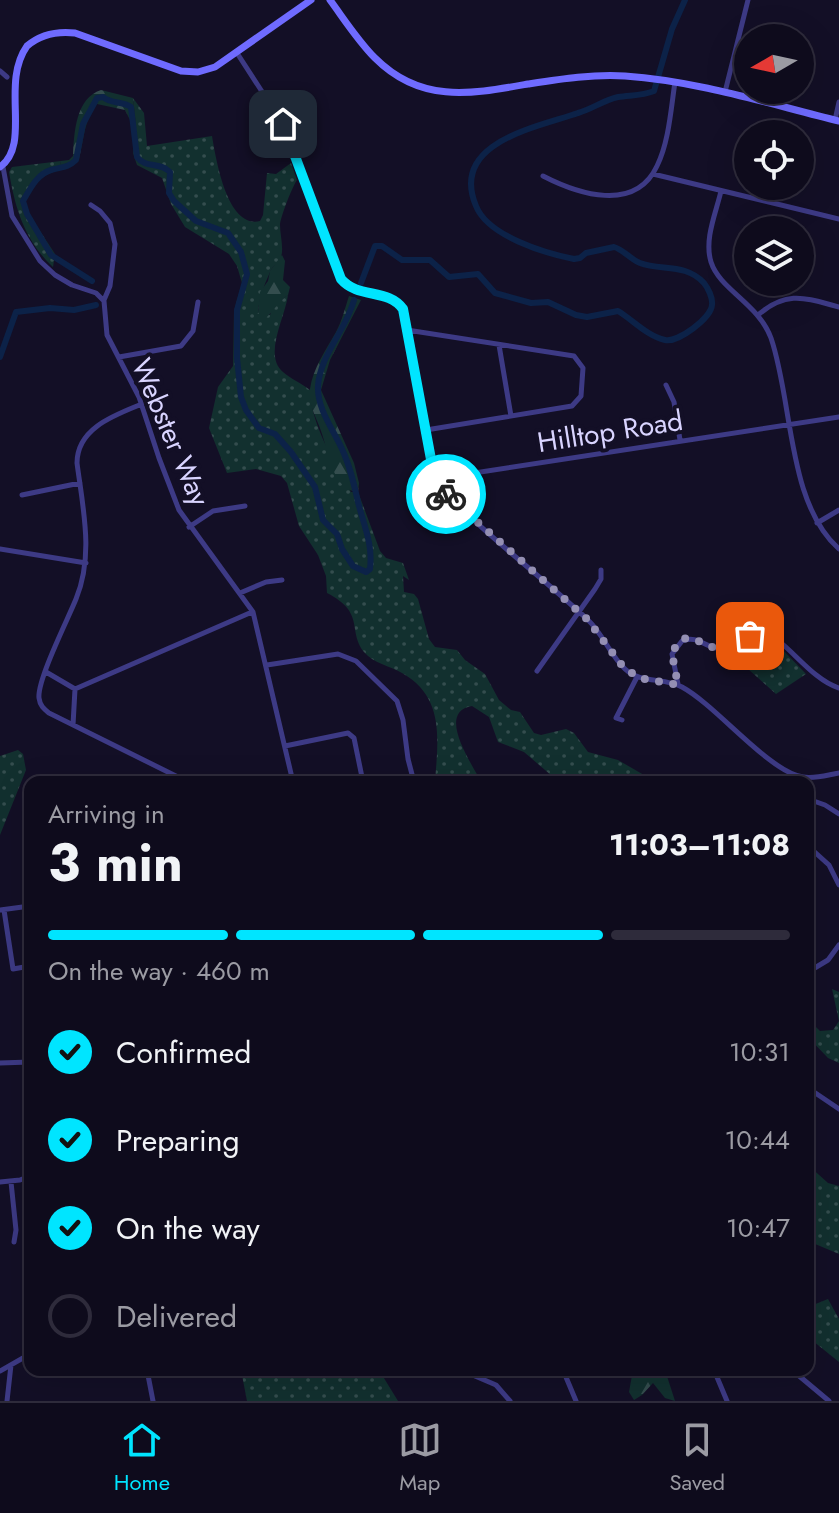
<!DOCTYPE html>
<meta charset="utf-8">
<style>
:root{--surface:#0e0b1c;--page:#1c1929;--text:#f1f3f6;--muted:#9b9ba3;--line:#2e2b3b;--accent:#00e5ff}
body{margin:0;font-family:Jost,sans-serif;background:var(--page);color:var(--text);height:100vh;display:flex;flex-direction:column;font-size:30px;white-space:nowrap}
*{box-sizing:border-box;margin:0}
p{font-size:26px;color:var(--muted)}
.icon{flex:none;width:44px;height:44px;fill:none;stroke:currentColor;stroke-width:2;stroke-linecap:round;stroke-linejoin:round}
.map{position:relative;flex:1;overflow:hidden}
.details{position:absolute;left:24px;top:776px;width:790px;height:600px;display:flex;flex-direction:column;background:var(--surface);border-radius:16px;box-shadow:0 8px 32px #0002,0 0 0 2px var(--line)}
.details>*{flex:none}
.needle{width:52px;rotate:261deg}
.tools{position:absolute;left:734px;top:24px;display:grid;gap:16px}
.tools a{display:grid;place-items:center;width:80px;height:80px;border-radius:50%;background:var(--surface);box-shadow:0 8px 32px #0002,0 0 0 2px var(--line);font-size:40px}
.pin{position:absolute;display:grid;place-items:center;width:68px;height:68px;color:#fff;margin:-34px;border-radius:16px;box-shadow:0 4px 12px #0006}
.courier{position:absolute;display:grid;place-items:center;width:80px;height:80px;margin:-40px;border:6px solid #00e5ff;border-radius:50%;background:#fff;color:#222;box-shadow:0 2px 10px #0007}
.head em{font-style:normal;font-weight:700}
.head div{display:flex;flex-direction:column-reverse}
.head{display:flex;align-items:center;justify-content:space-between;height:136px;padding:0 24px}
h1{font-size:52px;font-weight:700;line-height:60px}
.bar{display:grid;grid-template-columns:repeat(4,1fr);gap:12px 8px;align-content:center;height:96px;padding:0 24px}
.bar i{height:10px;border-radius:6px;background:var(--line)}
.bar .selected{background:var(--accent)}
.bar p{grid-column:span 4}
ol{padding:0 24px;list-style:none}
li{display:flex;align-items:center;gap:24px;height:88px}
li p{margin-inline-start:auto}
li .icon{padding:8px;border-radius:50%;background:var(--accent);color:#111;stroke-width:4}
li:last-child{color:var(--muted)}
li i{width:44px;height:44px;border:4px solid var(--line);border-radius:50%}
.tab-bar{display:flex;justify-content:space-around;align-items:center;height:112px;border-top:2px solid var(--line);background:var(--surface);font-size:22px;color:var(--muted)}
.tab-bar a{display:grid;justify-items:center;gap:4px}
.tab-bar .selected{color:var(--accent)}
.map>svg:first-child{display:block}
</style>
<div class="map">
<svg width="839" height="1401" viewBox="0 0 839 1401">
<defs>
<pattern id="grass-dots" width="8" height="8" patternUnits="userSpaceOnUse" patternTransform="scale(2)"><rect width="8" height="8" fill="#12302f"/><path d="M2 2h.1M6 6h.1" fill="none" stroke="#344d4e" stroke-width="1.8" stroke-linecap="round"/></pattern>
<pattern id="forest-firs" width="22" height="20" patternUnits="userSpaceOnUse" patternTransform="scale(2)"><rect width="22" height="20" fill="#12302f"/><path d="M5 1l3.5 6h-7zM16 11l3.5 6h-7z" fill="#344d4e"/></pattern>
</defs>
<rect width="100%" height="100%" fill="#130f26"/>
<path fill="url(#grass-dots)" d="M133,98L144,113L147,146L212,136C216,159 227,229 260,221L263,215L267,173L276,174L291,163L297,180C293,185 280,218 280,225C280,235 284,248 281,257C279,263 272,266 270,272C264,286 259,297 258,313L270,315L274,305L288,295C285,318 263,355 283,372C291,379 301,383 310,390C310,421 335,465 351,492H358L380,551L386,558L403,563L409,580L403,576L404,592L414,594L418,599L429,639L435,647L457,650L465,660L485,674L499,700L511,710L520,712L534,733L541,735L566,729L574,733L588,752L618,760L656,782H559L524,752L498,742L489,717L472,706C435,712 473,765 481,782H435C438,740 445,697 402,673C390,666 373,663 364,652C347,630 366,613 327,593L326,576L318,555L299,526L287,483L281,476L256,469L227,473L209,428L218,387L233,366L234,311L242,283L237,266L229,254L185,227L171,204L162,178L137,165L133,153L136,125Z
M61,161L60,165L66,169C47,171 22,186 25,208L55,254L53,267C25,241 15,208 9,172L12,167Z
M766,638L778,645L806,674L776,694L729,652L753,639Z
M18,750L23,754L26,770L0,835V756Z
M832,989L839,992V1063L828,1058L808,1037V1019L820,1031L833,1030L839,1021Z
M808,1165L828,1183L839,1186V1254L808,1241V1226L813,1214L808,1210Z
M828,1299L839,1319V1362L808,1337V1307Z
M241,1370H379L398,1401H247Z"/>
<path fill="url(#forest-firs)" d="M101,90L133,98L136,125L133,138V126L125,110L97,104C84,120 84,139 79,159L66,169L60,165L61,161L69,160L73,156C74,132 76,98 101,90Z
M282,255L285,261L283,280L290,287L288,295C274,305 269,322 252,325L258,313L260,292L268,281L270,271Z
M349,296L361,300L330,360L321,390L354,463L359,483L358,492C332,491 328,449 321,431C316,416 308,405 310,389C313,368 326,350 336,332C342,321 345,308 349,296Z
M633,1370H665L675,1401L665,1398L653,1383L642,1395L634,1400L629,1392Z"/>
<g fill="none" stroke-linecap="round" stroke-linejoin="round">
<path stroke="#0c2248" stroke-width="6" d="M92,281L51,255L27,214L23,201C30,189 37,174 51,170C61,167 68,168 76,160L83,124L97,98L103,97C111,104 122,101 131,107L137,157C146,169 159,161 170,172L169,193L174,201L196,221L228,233L241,252L247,274L237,310V358L241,397L246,410L259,428L275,434L291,452L315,487L323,520L337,534L342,549L353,566L366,572L370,569C373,544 364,526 358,502C354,484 350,466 342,449C333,429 317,409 318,386C320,355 346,330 354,300
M361,283L375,246H382L402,260H430L449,277L478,274L495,293L531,303L548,302L576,315L587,317L618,311C633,320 647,336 665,340C678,343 711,318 712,305C713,298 708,288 704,283C686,263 661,271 640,263C630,259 624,250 614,247L586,253L580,258L574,259C544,253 488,236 476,206C449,142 538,127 578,113C592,109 604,100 618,97C630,95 642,96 654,91L672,29L685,0
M0,357L16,312L50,308L74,310L96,305"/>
<path stroke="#3d3a85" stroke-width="5" d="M237,53L283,124L341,279C358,299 388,287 403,309L433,470L442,490C488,537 541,576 588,620C603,634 610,655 625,669C641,684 664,677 682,687C717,706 769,772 803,777C815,779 827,775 839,773
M0,71L7,77
M725,92L748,0
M835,120L839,102
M3,167L12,216L40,261L55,275L72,285L96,293L104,301L107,335L139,397L159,458L179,510L253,612L293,782
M653,174L839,219
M543,176C578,194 635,213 657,166C669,142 671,108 675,82
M721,191C716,213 704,239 711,262C720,290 758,303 771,338C793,402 787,503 839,549
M91,205L100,211L110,223L115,244L110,286L104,300
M758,315C787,290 805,298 839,307
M407,330L574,356L583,368L581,396L572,406L426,430
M499,345L511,416
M119,357L181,346L193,331L198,302
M666,385L674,402L680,440
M142,404C115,415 77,428 77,463C83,509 94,555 76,599C68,619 37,680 39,698C40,706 44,709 49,713L188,782
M435,479L839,417
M22,495L80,483
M817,523L839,510
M189,527L213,511L245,506
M0,549L86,563
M240,593L266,582L282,580
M267,665L338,654L356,661L397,701L403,720L408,759L414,782
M537,671L595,589L601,579V570
M46,672L75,689L252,612
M678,684L672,654L682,641C699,634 706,650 723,649C739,647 747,633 764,634C783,635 809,679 839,688
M622,720L616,718L637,677
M73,725L75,689
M285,746L348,733L354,738L363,782
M808,799L825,805L839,814
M808,846L829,865L839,885
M0,910L30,906
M4,910L13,969L30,966
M808,972L828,960L839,945
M0,1063L30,1062
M808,1088L839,1109
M0,1182L20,1180L30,1176
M11,1182L16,1230L14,1242
M147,1370L153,1401
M461,1370L496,1385L510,1401
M563,1370L576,1401
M714,1370L727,1401
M792,1370L829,1401
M0,1371L30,1354
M7,1401L11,1365"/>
<path stroke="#6f6bff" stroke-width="7" d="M330,0C344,19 358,41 375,58C421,104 471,94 528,84C561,79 593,74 625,76C698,81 769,104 839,121
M0,167C32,144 0,84 27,46C41,34 57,31 75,33L181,71L198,72L215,67L311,0"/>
</g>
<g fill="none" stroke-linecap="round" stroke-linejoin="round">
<path stroke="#948fb3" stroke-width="8" stroke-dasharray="0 14.4" d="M446,494L587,619L624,668L640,678L678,685L672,654C685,622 701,648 721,649C732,649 740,641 750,636"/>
<path stroke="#00e5ff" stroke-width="10" d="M283,124L341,279C358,299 388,288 403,309L433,470L438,485L446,494"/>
</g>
<g text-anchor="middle" stroke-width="8" stroke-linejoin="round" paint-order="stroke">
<g font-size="28" fill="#d9d4ff" stroke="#130f26">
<text transform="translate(610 431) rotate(-9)" y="10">Hilltop Road</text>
<text transform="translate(171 432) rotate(67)" y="10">Webster Way</text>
</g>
</g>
</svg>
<div class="tools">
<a><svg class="needle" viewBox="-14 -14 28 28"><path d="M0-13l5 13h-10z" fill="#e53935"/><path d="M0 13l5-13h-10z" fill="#9b9ba3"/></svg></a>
<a><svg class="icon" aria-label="locate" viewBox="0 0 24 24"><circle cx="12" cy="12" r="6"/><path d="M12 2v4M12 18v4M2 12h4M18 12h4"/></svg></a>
<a><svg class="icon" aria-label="layers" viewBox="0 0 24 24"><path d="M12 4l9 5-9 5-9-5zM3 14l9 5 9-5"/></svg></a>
</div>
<div class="pin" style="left:750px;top:636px;background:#ea580c"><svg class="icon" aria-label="bag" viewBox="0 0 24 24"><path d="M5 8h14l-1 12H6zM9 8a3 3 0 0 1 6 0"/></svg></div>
<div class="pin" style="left:283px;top:124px;background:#1f2937"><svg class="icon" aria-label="home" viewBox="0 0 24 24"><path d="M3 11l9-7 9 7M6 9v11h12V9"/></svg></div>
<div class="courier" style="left:446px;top:494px"><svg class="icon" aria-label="bike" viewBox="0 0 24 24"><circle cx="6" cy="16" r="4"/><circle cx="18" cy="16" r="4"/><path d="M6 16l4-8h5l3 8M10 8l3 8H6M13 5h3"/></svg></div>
<section class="details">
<div class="head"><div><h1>3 min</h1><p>Arriving in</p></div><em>11:03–11:08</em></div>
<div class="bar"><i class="selected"></i><i class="selected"></i><i class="selected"></i><i></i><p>On the way · 460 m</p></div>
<ol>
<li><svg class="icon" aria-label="check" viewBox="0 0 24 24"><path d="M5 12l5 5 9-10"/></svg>Confirmed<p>10:31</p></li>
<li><svg class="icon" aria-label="check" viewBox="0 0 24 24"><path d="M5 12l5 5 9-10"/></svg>Preparing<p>10:44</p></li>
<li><svg class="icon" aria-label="check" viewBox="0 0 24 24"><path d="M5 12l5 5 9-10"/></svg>On the way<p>10:47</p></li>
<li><i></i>Delivered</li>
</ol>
</section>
</div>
<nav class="tab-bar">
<a class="selected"><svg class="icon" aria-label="home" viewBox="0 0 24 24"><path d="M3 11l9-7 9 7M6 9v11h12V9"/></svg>Home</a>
<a><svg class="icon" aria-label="map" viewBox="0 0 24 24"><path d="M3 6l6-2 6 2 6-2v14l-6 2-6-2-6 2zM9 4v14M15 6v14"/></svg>Map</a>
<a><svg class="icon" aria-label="saved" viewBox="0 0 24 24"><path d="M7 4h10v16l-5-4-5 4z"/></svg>Saved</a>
</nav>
